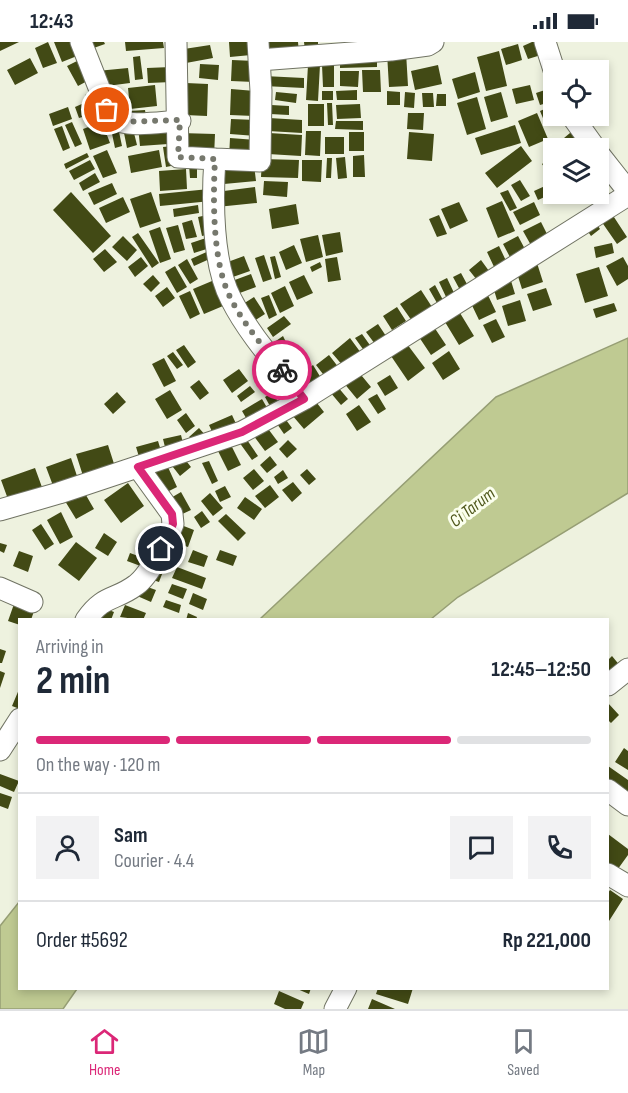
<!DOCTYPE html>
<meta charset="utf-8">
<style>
:root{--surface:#fff;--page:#f2f2f3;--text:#1f2937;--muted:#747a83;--line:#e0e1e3;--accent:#db2777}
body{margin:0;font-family:"Sofia Sans Condensed",sans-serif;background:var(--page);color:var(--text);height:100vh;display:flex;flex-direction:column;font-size:22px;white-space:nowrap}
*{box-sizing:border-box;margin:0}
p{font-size:20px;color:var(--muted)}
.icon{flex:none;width:33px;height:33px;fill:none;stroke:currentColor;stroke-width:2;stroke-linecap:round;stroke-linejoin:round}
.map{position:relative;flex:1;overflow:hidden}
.sheet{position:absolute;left:18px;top:576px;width:591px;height:372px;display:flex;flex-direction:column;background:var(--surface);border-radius:0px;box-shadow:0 3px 9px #0003}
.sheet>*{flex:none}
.fabs{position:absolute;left:543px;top:18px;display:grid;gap:12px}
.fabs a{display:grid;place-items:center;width:66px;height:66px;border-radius:0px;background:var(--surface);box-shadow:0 3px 9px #0003;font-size:30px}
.pin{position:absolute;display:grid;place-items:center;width:51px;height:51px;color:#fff;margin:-26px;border:3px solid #fff;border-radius:50%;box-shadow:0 2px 6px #0007}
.courier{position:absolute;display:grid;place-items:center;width:60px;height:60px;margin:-30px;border:4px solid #db2777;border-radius:50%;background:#fff;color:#222;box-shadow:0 2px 8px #0007}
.headline em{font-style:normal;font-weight:700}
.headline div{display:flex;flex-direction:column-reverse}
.headline{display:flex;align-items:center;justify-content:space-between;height:102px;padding:0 18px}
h1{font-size:39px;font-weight:700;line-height:45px}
.bar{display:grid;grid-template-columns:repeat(4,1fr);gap:9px 6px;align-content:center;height:72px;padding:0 18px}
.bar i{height:8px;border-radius:4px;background:var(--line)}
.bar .current{background:var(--accent)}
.bar p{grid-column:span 4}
.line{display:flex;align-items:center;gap:15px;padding:0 18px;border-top:2px solid var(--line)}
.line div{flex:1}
.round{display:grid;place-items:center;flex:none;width:63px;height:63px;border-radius:0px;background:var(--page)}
.status{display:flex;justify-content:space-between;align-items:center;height:42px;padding:0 30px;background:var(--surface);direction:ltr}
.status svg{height:16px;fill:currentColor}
.tabs{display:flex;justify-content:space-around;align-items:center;height:84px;border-top:2px solid var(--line);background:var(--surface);font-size:16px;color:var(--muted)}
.tabs a{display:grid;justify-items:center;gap:3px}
.tabs .current{color:var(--accent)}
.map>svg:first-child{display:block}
</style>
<div class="status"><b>12:43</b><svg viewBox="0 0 49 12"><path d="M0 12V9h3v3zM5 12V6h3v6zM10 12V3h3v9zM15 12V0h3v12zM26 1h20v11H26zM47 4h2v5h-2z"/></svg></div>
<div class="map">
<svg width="628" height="967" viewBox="0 0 628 967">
<rect width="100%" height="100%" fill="#eef2df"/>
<path fill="#bfca92" stroke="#969e74" stroke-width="1.5" d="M628,296V451L458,555L431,577H260L496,355Z
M19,860L20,946L77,947L63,967H0V884Z"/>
<path fill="#424a15" d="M0,0H19L0,9Z
M48,0L57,21L43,26L35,6Z
M54,0H72L77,14L62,20Z
M84,0H104L105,2L88,8Z
M125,0H163L164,6L126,9Z
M229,0H250L251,13L230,15Z
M264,0H298L299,11L265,13Z
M304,0H318V7L305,8Z
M532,0H537L541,13L528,17L523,4Z
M518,2L522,18L506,23L501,7Z
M210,3L213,16L186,21L184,7Z
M499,9L507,44L486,49L477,15Z
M406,10L408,44L389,45L387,11Z
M377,12V25L340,26V13Z
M140,14L143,37L135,38L133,15Z
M30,16L38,31L15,43L7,28Z
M81,17L91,37L78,44L67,24Z
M232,18L255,19L254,40L231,39Z
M200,22L219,23L218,38L199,36Z
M334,22V45H323L322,23Z
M308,23H320L318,59L306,58Z
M438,23L442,42L415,48L411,29Z
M171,25L172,40L148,41L147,26Z
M128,26L130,41L99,45L97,29Z
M362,28H380L381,50H363Z
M340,29H359L358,45L340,44Z
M475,30L480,50L458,57L452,37Z
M264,34L304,36V46L264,44Z
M186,41L208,42L207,74L185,73Z
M155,43L157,64L130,67L128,46Z
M530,43L534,58L516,62L512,47Z
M551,46L554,59L540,63L536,51Z
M121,47L122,71L109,72L108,48Z
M231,47L255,49L254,74L230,73Z
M96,48L106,78L95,82L85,53Z
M357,48V58H337L336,49Z
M322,49H333V58H322Z
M387,49L400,50V63H387Z
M276,50L297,52L296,61L275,58Z
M405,50L415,51L414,66L404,65Z
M501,50L508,75L491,80L484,55Z
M422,51H433L434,65H423Z
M437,52H446V64H436Z
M477,55L486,87L467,93L457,61Z
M84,61L89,73L79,76L75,65Z
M327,61H332L333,83H328Z
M308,62H324V84H308Z
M360,62L361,76L337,77L336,63Z
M271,63L289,64V73L270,72Z
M554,63V74H563L545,81L540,69Z
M68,65L72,77L53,84L49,72Z
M145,68L146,74L130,75L129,69Z
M408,71H424L423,88L407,87Z
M537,71L548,97L529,105L518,79Z
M269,76L302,78V91L268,89Z
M231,77L257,78L256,94L230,92Z
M336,79H363V88L335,87Z
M72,80L82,102L75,105L65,83Z
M102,80L110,101L90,108L83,87Z
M167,81L168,102L140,104L138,84Z
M132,83L137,103L127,106L123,86Z
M515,83L521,101L481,113L475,96Z
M62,84L70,106L63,109L54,87Z
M118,85L122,104L115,106L111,87Z
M576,86L586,99L576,106H552Z
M306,89H321L320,114L305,113Z
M349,90H364V109H349Z
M409,90L434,92L432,119L407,117Z
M180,91L215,92L214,115L180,114Z
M269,91L302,93L301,114L268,112Z
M325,95H344V112H325Z
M230,96L256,98L255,117L229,116Z
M173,104L176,123L166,125L163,105Z
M521,104L532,119L497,146L485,131Z
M107,108L117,131L103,136L93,114Z
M159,108L162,125L131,131L128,114Z
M87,111L89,115L66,127L64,122Z
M364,113L365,135H353V114Z
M554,114V132L550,134L542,122Z
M345,115L347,136L338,137L336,116Z
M327,116H332L331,136H326Z
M262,117L299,118L298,136L261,135Z
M90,118L95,127L74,138L69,129Z
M302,118H322L321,140L302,139Z
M189,123H197V136H190Z
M254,123L256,139L224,142L222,126Z
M186,127L187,147L160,149L159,129Z
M95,131L100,140L83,149L79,141Z
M520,138L530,154L521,159L511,143Z
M264,139L288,140L287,155L263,153Z
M112,141L117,152L94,163L88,151Z
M545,144L549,153L538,158L534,149Z
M255,145L257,161L217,165L216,150Z
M606,145L612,156L594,166L588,155Z
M209,147L211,159L160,164L159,152Z
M508,148L517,166L510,169L500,151Z
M71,150L111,194L93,211L53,168Z
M151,150L161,179L140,186L130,157Z
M123,155L130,170L106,181L99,166Z
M502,159L515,189L498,196L486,166Z
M459,160L468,179L450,187L441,167Z
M534,160L540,173L520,183L513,170Z
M296,162L299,182L272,187L269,167Z
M198,163L199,171L174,175L173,167Z
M610,169L627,195L617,202L599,176Z
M212,172L215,191L202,194L198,175Z
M439,173L447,192L437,195L429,177Z
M192,178L197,195L186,197L182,181Z
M594,178L600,187L591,194L585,185Z
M541,180L549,196L532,205L523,189Z
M178,183L185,208L174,211L166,186Z
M160,185L171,217L160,221L149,189Z
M340,190L343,210L326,214L322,193Z
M138,191L159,221L152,226L132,195Z
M318,193L323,215L306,220L300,197Z
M123,194L137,208L127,219L112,205Z
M518,194L526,209L511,217L503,202Z
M209,195L213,205L194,211L191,201Z
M612,201L614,211L596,216L594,205Z
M294,203L302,221L286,228L279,210Z
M499,204L508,223L496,229L487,210Z
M105,207L117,220L104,230L93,217Z
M211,208L214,215L194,224L191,217Z
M264,213L272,237L263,240L255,216Z
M244,214L250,229L230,236L225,221Z
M275,214L281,235L275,237L270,215Z
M141,215L148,224L135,235L128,225Z
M337,215L341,238L328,240L325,217Z
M623,215L628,224V237L617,244L606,224Z
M187,217L198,237L190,242L178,223Z
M481,218L489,229L477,238L469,228Z
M320,220L322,225L312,230L310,225Z
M537,221L543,240L522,247L516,228Z
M175,224L187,245L177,251L165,230Z
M599,225L608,254L585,261L576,232Z
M461,231L468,244L460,248L453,235Z
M251,232L256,245L237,252L232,239Z
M509,232L515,252L497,258L491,238Z
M153,233L160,241L151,250L143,242Z
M304,233L313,251L297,258L289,240Z
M447,236L455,253L447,257L439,240Z
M212,239L223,264L204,272L193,247Z
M435,243L443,258L437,261L429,247Z
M285,244L294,264L280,271L271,251Z
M167,245L175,256L163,265L155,254Z
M546,246L552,263L533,269L527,252Z
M485,247L496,270L479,278L468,255Z
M421,248L432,265L412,279L400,262Z
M190,249L200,272L190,277L179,254Z
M269,253L277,273L269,277L261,256Z
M254,255L265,272L254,279L243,262Z
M520,258L526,279L508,284L502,264Z
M614,261L617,269L596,276L593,267Z
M397,265L406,279L392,288L383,274Z
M460,271L474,294L459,303L445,280Z
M284,274L291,282L273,295L267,286Z
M496,277L505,295L492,301L483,283Z
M378,282L386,294L375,302L366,290Z
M432,282L446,303L431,313L417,292Z
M362,292L372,306L365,310L355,296Z
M283,294L286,300L277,307L273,301Z
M350,296L361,311L344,325L332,311Z
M407,302L425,326L408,339L391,314Z
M184,303L196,320L188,326L176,308Z
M449,309L460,327L443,338L432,321Z
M173,310L183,323L177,327L167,314Z
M329,313L339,326L326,336L316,323Z
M164,316L176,339L164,345L152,322Z
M313,323L321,336L301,349L293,337Z
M239,327L248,339L232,351L223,338Z
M357,328L371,345L357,357L343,340Z
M390,333L398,346L385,354L377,341Z
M199,338L209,351L200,358L190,345Z
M250,344L255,350L241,360L237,354Z
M337,344L348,357L341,363L330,350Z
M170,348L182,368L167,377L155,357Z
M117,350L126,360L113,372L104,362Z
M273,350L279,362L271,366L265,355Z
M377,352L386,367L378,372L368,357Z
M313,356L324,370L304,387L292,373Z
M262,357L269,369L249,381L242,369Z
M359,363L371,380L357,389L346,372Z
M186,371L195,384L186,391L177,378Z
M281,371L292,386L284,392L273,376Z
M232,373L238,386L215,396L209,383Z
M263,380L278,400L265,409L250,389Z
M199,386L206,394L196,403L189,395Z
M181,393L184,405L166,409L163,397Z
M245,395L258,414L252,418L239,400Z
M288,398L297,407L287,416L279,407Z
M158,399L162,412L140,418L136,405Z
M230,401L241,423L228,429L217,407Z
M108,403L116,428L84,437L76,412Z
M180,411L191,425L180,434L169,420Z
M270,414L277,423L267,431L260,423Z
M71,416L79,440L55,449L46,425Z
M209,419L218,439L212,442L202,421Z
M167,423L177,445L163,452L153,429Z
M35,426L43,448L9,460L1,438Z
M254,427L264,439L253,448L243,436Z
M307,427L316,437L309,443L300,433Z
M283,428L288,436L278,442L274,435Z
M293,440L302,451L292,460L282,448Z
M128,441L144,464L121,481L104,458Z
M270,443L279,455L265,466L255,454Z
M225,444L231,455L220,460L215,449Z
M83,448L94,467L76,477L65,459Z
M181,450L191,468L178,474L169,457Z
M210,451L223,466L213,474L201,459Z
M245,455L262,467L254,478L237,466Z
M202,469L210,480L201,486L194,475Z
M61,470L73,495L60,502L47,478Z
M226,472L246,491L238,499L218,479Z
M176,481L194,488L188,505L170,499Z
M41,482L54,502L45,508L32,488Z
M104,491L117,500L108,514L95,506Z
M76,500L97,516L79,539L58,523Z
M0,501L7,503L4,511L0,509Z
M193,508L208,514L204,525L188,520Z
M220,508L237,514L233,524L216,518Z
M19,509L33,514L28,530L13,524Z
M130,511L149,518L146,526L127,519Z
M152,523L164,527L159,540L147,536Z
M177,525L206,536L202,547L172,536Z
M139,542L156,548L151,560L135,553Z
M172,542L187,547L183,557L168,551Z
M193,551L207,557L203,568L189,562Z
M166,558L181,563L179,571L163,565Z
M14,562L34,569L31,578H20V583L8,579Z
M125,563L146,571L143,578L120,575Z
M98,564L114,570L111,578H93Z
M188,571L197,575L196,578H186Z
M0,607L6,609L2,621H0Z
M612,614L621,625L608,637V618Z
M0,629L5,631L0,646Z
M20,645V667L12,664Z
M608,661L619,673L611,681L608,678Z
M624,706L628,709V728L615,720Z
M608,724L628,738V756L608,742Z
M0,732L19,739L14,750L0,744Z
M0,751L12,755L8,767L0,764Z
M608,792L628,807V813L615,831L608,826Z
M610,848L623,857L609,879L608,851Z
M295,946H311L309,952Z
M378,946H413L408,962L376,952Z
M279,949L304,960L301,967H285L274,962Z
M372,957L395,967H368Z"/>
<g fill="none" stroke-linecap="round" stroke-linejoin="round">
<g stroke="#707363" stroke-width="23">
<path id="minor" d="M81,0L111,76C129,86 159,80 180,79
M176,0L178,115L215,117C212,157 212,221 231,257C249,293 279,325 304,357
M545,0L554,28
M259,18L391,8L428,3L433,0
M572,74L595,106
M598,111L628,149
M215,117L260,119L261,49L258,0
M0,468L59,451L242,390L304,357L628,153
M0,546L32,560
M86,578C104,552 115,559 136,543C150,533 167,498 173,482L172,472L138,425
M608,643L628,627
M0,708L20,677
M608,748L628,763
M608,832L628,844
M335,967L346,946"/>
</g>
<use href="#minor" stroke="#fff" stroke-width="21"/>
</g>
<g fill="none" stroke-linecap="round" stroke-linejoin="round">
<path stroke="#76786d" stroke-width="6" stroke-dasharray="0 10.8" d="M107,68L111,76L119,80L180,78L178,115L215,117C213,157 212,221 231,257C244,283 264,305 282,328"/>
<path stroke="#db2777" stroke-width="8" d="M161,507L173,482L172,472L138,425L242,390L304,357L282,328"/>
</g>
<g text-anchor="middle" stroke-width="6" stroke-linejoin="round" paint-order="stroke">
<g font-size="18" font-style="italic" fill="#4f581b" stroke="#fbffed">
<text transform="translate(472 465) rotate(-38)" y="6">Ci Tarum</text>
</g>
</g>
</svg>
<div class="fabs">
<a><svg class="icon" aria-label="locate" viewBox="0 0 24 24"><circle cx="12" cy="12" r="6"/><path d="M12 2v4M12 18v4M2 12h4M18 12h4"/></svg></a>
<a><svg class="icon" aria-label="layers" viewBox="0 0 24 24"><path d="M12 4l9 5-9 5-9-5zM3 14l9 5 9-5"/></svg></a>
</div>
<div class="pin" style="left:107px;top:68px;background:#ea580c"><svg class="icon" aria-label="bag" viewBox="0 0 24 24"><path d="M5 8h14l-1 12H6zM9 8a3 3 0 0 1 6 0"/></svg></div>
<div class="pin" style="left:161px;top:507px;background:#1f2937"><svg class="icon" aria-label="home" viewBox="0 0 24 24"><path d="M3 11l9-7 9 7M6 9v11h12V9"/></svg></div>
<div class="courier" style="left:282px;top:328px"><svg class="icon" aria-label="bike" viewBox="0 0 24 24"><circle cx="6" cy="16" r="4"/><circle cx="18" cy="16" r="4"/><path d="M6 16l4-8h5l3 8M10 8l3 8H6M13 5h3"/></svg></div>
<section class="sheet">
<div class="headline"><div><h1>2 min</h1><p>Arriving in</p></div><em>12:45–12:50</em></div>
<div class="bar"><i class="current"></i><i class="current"></i><i class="current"></i><i></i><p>On the way · 120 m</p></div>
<div class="line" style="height:108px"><a class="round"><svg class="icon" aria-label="person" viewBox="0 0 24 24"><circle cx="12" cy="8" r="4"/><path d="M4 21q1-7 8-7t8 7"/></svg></a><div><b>Sam</b><p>Courier · 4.4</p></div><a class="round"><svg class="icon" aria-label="chat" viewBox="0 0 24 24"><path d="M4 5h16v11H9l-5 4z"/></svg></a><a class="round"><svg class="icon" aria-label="phone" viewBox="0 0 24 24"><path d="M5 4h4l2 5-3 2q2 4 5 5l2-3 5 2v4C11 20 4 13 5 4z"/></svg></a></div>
<div class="line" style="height:78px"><div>Order #5692</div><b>Rp 221,000</b></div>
</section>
</div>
<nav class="tabs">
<a class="current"><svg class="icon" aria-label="home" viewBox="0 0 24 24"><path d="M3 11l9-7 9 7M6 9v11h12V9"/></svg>Home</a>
<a><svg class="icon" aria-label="map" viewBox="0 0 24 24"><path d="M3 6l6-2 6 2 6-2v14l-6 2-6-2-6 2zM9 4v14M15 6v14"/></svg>Map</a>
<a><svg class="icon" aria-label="saved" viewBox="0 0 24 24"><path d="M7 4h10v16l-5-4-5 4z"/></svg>Saved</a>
</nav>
